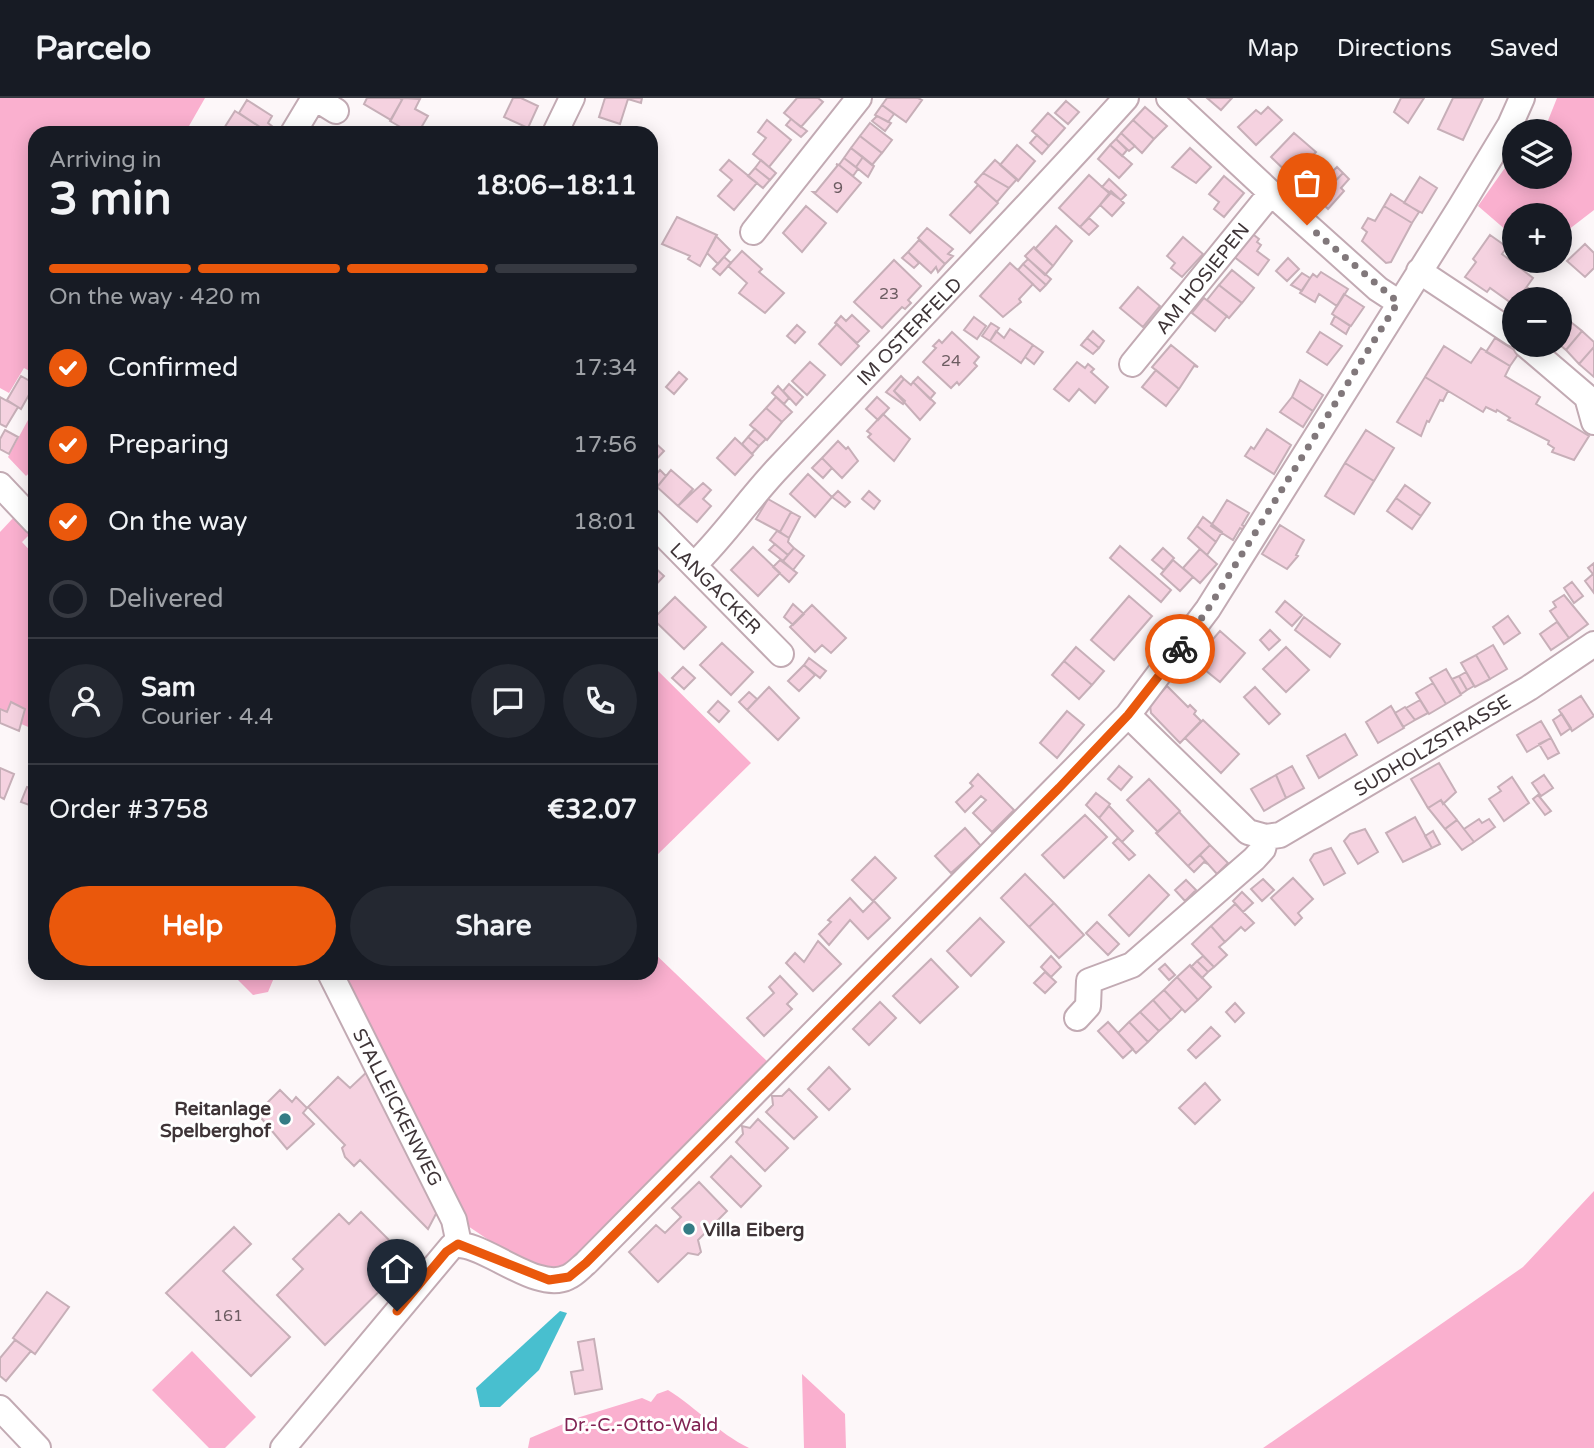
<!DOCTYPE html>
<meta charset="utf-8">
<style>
:root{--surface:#171b24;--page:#242831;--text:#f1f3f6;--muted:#9ea1a6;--line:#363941;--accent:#ea580c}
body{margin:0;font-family:"Varela Round",sans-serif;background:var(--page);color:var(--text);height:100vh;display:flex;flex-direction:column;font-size:26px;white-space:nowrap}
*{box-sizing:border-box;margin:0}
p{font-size:23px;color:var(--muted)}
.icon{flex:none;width:38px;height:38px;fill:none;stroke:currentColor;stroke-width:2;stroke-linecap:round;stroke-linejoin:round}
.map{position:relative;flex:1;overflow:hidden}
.side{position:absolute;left:28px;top:28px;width:630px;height:854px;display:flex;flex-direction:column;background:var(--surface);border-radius:21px;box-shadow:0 4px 18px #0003}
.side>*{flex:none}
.buttons{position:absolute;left:1502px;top:21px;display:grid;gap:14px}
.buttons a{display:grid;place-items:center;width:70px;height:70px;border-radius:50%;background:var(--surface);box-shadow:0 4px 18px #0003;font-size:35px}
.pin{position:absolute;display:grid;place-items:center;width:60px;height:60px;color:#fff;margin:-72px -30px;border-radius:50% 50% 50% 0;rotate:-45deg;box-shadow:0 0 7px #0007}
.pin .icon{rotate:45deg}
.courier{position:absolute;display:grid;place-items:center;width:70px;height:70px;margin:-35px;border:5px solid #ea580c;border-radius:50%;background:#fff;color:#222;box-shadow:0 2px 9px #0007}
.summary em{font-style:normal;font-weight:700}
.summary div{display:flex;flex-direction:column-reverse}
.summary{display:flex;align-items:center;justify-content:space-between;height:119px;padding:0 21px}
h1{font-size:46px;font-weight:700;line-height:52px}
.bar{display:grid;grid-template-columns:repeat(4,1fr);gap:10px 7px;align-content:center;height:84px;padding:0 21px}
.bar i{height:9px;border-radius:5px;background:var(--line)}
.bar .selected{background:var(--accent)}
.bar p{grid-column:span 4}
.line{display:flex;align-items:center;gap:18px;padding:0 21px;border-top:2px solid var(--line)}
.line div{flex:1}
.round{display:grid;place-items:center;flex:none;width:74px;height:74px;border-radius:37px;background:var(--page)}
ol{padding:0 21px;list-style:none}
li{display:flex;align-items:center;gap:21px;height:77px}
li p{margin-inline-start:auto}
li .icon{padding:7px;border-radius:50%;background:var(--accent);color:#fff;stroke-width:4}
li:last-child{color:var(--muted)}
li i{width:38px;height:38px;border:4px solid var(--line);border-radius:50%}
.button{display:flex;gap:14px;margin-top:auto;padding:14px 21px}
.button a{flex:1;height:80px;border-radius:42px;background:var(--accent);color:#fff;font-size:28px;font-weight:700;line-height:80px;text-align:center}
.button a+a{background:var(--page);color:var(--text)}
header{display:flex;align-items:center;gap:42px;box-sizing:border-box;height:98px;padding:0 35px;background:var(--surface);border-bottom:2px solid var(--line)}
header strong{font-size:33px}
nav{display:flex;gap:38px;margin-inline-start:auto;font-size:24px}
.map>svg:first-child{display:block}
</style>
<header>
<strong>Parcelo</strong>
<nav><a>Map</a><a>Directions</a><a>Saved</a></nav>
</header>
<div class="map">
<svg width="1594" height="1350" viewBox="0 0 1594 1350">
<rect width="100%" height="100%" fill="#fdf7f9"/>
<path fill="#fab0cf" d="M0,0H205L185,35H35V276L24,270L9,295L0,290Z
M1557,0H1594V112L1559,139V117H1514V139L1478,108L1514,57V79H1559V33H1534L1547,25Z
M35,309V370L26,378L8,359Z
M15,418L33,433L22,444L35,458L33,631L0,617V434Z
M651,566L751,665L651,763Z
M651,852L770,966L576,1164L549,1171L505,1153L459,1122L343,875H651Z
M231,875H276L268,894L253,897Z
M1594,1093V1350H1263L1523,1169Z
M192,1253L256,1319L225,1350H209L152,1292Z
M802,1276L845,1316L846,1350H804Z
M668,1292C697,1310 718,1335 749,1350H528L530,1340L580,1319L642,1300L651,1304L657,1296Z"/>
<path fill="#48bfcf" d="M560,1213L567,1215L539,1272L500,1309H480L476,1290Z"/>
<path fill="#f5d2e0" stroke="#c7afb8" stroke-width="2" d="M367,0H400L402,2L391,22L364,6Z
M403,0L420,1L415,11L428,18L418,35H411L390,23Z
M513,0H521L538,8L528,30L504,19Z
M605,0H642L641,5L628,1L620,26L599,19Z
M797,0H818L823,4L801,29L784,15Z
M887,0H918L922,2L906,24L882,7Z
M1207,0H1232L1221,12Z
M1401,0H1424L1408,25L1394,14Z
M1453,0H1483L1463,42L1438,31Z
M247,2L272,18L268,25L273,29L269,35L239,15Z
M1066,3L1079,14L1068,26L1055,15Z
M882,7L894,16L888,24L875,17Z
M1145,9L1167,28L1154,41L1133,22Z
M1268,9L1282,22L1256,47L1238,29L1256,12L1261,16Z
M235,13L260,29L255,35H221Z
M1048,15L1065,30L1049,48L1032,33Z
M877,18L891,25L885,33L872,23Z
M791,21L807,33L801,39L786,27Z
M767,22L791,42L769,69L753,56L766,40L758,34Z
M1133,22L1154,41L1142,55L1121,35Z
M870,25L892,42L882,55L860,38Z
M1121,35L1135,48L1129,53L1116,41Z
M1294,35L1316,54L1292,79L1271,59Z
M1037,37L1049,48L1042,56L1030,45Z
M860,38L882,55L872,67L851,50Z
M1116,41L1127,52L1122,58L1110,47Z
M1017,47L1035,63L1018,83L1000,67Z
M1110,47L1132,66L1119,80L1098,61Z
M851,50L863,59L856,69L844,60Z
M1190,50L1211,69L1196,85L1172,69Z
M863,59L874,68L868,79L856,69Z
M844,60L858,71L853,78L839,67Z
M729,62L757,85L734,112L718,98L732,82L720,72Z
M761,62L776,75L770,82L755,70Z
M995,62L1017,81L1009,90L983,75Z
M836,66L839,67L861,85L837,114L813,94H816L838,67Z
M1337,69L1343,75L1318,101L1309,93L1325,75L1328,78Z
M755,70L770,82L763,90L748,78Z
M983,75L1009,90L997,104L975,84Z
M1343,75L1349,81L1341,90L1344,93L1328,111L1318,101Z
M1089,77L1110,96L1080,129L1059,110Z
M1224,78L1244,95L1224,119L1214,111L1219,104L1209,96Z
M1420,79L1437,90L1422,115L1404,105Z
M1109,81L1126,97L1121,102L1102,89Z
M978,87L998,105L970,135L950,117Z
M1111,93L1124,105L1112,118L1100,107Z
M1391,96L1419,114L1412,125L1384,108Z
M806,108L826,125L802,154L783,135Z
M1384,108L1412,125L1391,164L1386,165L1362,143L1367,134L1362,130L1368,120L1375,123Z
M677,119L717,137L700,168L688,161L690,158L662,146Z
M1089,120L1098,128L1089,137L1080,129Z
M1056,128L1072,143L1053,168L1035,151Z
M927,130L953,151L948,156L953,158L945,166L918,140Z
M1250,134L1259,141L1257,144L1261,147L1257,153L1269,162L1258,177L1233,158Z
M1490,137L1507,149L1502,156L1533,180L1518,201H1514V207L1490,190L1487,194L1465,179L1476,164L1473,161Z
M716,138L730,152L718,166L707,155Z
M1183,139L1203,156L1182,179L1171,170L1175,165L1167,158Z
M919,142L945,166L938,174L936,169L931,175L908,154Z
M1585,146L1594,155V170L1585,179L1567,163Z
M1034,149L1053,168L1045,177L1025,158Z
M742,153L762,171L759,174L784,195L765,215L739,195L747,185L728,168Z
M908,154L919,165L914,170L902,160Z
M724,159L731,165L720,177L713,171Z
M1288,160L1299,171L1287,183L1276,173Z
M1028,161L1051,181L1046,187L1023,166Z
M894,162L921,188L908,202L911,205L905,211L902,209L882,230L854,204Z
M1010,165L1033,186L1019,201L1021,204L1003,219L980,198Z
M1023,166L1046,187L1040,193L1018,172Z
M1232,172L1254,190L1242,205L1219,187Z
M1321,174L1348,191L1337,208L1319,196L1315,204L1300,195L1313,176L1317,179Z
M1302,175L1310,180L1302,193L1291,187Z
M1219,187L1242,205L1229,220L1207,202Z
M1138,189L1160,208L1143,229L1120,210Z
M1527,189L1538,197L1535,201H1518Z
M1344,196L1364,209L1351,228L1332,216Z
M1204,200L1227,218L1215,233L1192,215Z
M852,217L869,233L857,245L835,225L841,218L846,223Z
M1335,218L1350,228L1346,236L1331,226Z
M974,219L986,228L977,241L964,232Z
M1567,221L1582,233L1566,252L1559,246V230Z
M991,225L999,230L990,243L982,238Z
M837,226L859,248L841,267L819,246Z
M797,227L805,234L795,245L787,238Z
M1010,231L1033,247L1021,265L990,243L996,233L1004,240Z
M1093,233L1104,243L1099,250L1087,240Z
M1582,233L1594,244V249L1579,266L1566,252Z
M952,234L979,259L974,265L977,268L959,287L957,284L951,290L923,264L936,250L933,248L939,242L942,245Z
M1320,234L1342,248L1327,267L1307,254Z
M1087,240L1099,250L1093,256L1081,247Z
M1495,240L1519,255L1510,268L1486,254Z
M1033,247L1043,254L1034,266L1025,259Z
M1171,247L1198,269L1194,268L1179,291L1152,269Z
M1444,248L1471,265L1481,250L1510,268L1505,278L1540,299L1536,306L1589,338L1574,362L1552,354L1554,350L1548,346L1549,343L1508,322L1510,320L1497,312L1496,314L1486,309L1483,314L1425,279Z
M1594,249V279L1579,266Z
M810,264L825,277L807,297L792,283Z
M1077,264L1085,270L1088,266L1094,271L1091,274L1108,289L1095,305L1079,291L1069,303L1054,291Z
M1156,272L1179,291L1166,308L1142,289Z
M679,274L687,281L674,296L666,289Z
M21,278L35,286L21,311L7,302Z
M901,278L904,281L894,293L905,303L903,306L886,294Z
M918,279L935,295L930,301L913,284Z
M1425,279L1448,293L1443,303L1440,302L1429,324L1427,323L1421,338L1397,324Z
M904,281L911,287L913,284L935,305L920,322L894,293Z
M1300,282L1323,297L1313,313L1292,299Z
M789,286L803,299L796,307L783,293Z
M778,288L789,300L784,306L772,295Z
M0,299L18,309L6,329L0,326Z
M776,299L792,314L782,324L766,310Z
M877,299L889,310L878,322L866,311Z
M1292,299L1313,313L1303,329L1280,314Z
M766,310L782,324L767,342L750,327Z
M883,316L910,341L894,363L868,339L871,336L867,333Z
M755,331L766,341L759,348L748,339Z
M1267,331L1291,347L1274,376L1245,358L1251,349L1254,351Z
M5,332L18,339L9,356L0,351V341Z
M1366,332L1394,350L1374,383L1345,365Z
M651,334L656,338L652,342L664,353L651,367Z
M748,339L759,348L752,356L742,346Z
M735,340L753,357L735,377L717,360Z
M838,343L846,351L848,349L858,363L842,380L822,360Z
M822,360L832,370L823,380L812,370Z
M1345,365L1374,383L1354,416L1325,398Z
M660,372L666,378L657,389L651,382Z
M671,372L693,391L678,408L657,389Z
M808,376L832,399L815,419L790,396Z
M703,385L711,392L703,401L711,408L697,424L678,408Z
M1405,387L1430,405L1421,418L1396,400Z
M838,393L850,404L845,409L832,399Z
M869,393L880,403L874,411L862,401Z
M1396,400L1421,418L1412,431L1387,413Z
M768,401L791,414L780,434L756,421Z
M1227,402L1249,415L1242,427L1245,429L1244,432L1240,430L1233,442L1211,428Z
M791,414L800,419L789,440L780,434Z
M1203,419L1222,434L1216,444L1197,428Z
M1280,427L1304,442L1296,457L1298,458L1287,471L1262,456Z
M1197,428L1216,444L1207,457L1188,440Z
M777,433L789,440L788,444L794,450L788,457L770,442Z
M775,446L788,457L783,463L769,452Z
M1120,448L1171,492L1161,504L1110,460Z
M753,449L780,475L758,498L731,472Z
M794,450L804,458L793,472L783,463Z
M1163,450L1174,460L1164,472L1152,462Z
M1200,451L1217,466L1200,485L1183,470Z
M780,462L797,475L789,484L773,469Z
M1173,462L1193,479L1180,493L1161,476Z
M1594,465V495L1585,483L1593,476L1588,470Z
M651,466L664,478L651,492Z
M1572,484L1583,498L1574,505L1564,490Z
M1564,497L1588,526L1569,540L1550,513L1556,509L1553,504Z
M1129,498L1152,518L1114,562L1091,542Z
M675,499L706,529L684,551L653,521Z
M1285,503L1302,517L1292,528L1276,514Z
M793,506L804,516L793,527L784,519Z
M812,507L846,540L831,555L822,547L815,554L790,529Z
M1508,518L1520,535L1504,546L1493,529Z
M1304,519L1340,546L1330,559L1295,532Z
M1557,524L1569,540L1551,552L1540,536Z
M1270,532L1280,542L1269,552L1260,542Z
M1220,533L1245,555L1220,584L1194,563Z
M722,545L753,574L731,597L700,567Z
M1493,547L1507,571L1490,581L1476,557Z
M1076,549L1104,573L1092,587L1064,563Z
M1286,549L1309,572L1286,594L1263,571Z
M1476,557L1490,581L1475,589L1461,565Z
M809,560L826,573L820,580L804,567Z
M1064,563L1092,587L1079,601L1052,577Z
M804,567L815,577L799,593L788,583Z
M683,569L695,580L684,591L672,580Z
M1446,571L1461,597L1446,606L1430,580Z
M1466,574L1474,588L1467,592L1459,578Z
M1459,578L1467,592L1461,596L1452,581Z
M1433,585L1446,606L1429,616L1416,595Z
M1167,588L1188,609L1190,607L1196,613L1194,616L1201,623L1180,645L1151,615L1150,607Z
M769,589L799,620L778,642L747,612Z
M1255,589L1280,616L1269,626L1244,599Z
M749,594L757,601L747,612L739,604Z
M1581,598L1594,618L1572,633L1559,612Z
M1420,602L1428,615L1415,622L1406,610Z
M718,603L729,613L719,624L708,614Z
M11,604L25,611L19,633L0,625V611L7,614Z
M1391,608L1404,630L1378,645L1366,624Z
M1405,609L1415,622L1403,629L1395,615Z
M1067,613L1084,627L1057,660L1040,645Z
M1562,616L1571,630L1561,637L1553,622Z
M1203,622L1239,656L1221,675L1185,640Z
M1541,623L1551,640L1527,654L1517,637Z
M1345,636L1357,657L1319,680L1307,658Z
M1551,640L1559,655L1548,661L1539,646Z
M1439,665L1456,694L1443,706L1441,702L1428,710L1411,681Z
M1119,668L1132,679L1121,692L1108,681Z
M1292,668L1304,690L1286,700L1276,677Z
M0,670L14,676L4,701L0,699Z
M978,676L1014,712L992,734L973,715L986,702L981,698L965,714L956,704L973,688L970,685Z
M1276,677L1286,700L1264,713L1251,691Z
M1544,677L1553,690L1541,698L1532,685Z
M1512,679L1529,705L1504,723L1489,701L1501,693L1498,689Z
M1149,681L1180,713L1158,734L1127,702Z
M27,689L35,692V709L21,704Z
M1096,695L1110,706L1099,720L1086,707Z
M1538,697L1551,713L1545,717L1533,701Z
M1441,702L1457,722L1445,731L1428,710Z
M1109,708L1133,733L1122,744L1099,720Z
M1179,714L1210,747L1188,768L1156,735Z
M1085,717L1107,739L1064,780L1042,757Z
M1415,719L1432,750L1403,764L1386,735Z
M1479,721L1482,725L1489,721L1495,729L1474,744L1464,731Z
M1457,722L1474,744L1462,752L1445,731Z
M965,730L981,748L951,775L935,758Z
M1365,731L1378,754L1358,766L1344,743L1350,736Z
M1433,733L1440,746L1432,750L1425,738Z
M1118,740L1135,757L1129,762L1113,745Z
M1210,747L1228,765L1217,776L1200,757Z
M1331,750L1345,775L1324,787L1310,762L1314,756Z
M1200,757L1208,766L1204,764L1194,774L1188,768Z
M875,759L896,780L873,803L852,782Z
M1025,776L1054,805L1029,829L1001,800Z
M1149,777L1169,797L1129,838L1109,817Z
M1293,780L1313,801L1298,815L1302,820L1295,827L1271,800Z
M1263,781L1274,792L1262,803L1251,791Z
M1186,782L1196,792L1185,803L1175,792Z
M1242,794L1253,805L1243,814L1233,803Z
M850,800L863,814L874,803L890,820L868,841L850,822L829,847L819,836L831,824L828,822Z
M1054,805L1084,837L1059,860L1029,829Z
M1235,806L1254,825L1245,833L1241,829L1225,844L1211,828Z
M980,820L1004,844L971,878L947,853Z
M1097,824L1119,846L1108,857L1086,835Z
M1211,828L1225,844L1219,849L1227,857L1214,869L1192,846Z
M818,843L841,866L813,893L786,865L795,855L804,864Z
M1051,858L1061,869L1051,879L1041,869Z
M1203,858L1214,869L1208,874L1197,863Z
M931,861L958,889L920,925L893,898Z
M1197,863L1208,874L1202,880L1191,869Z
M1165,866L1175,877L1169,882L1159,871Z
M1190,867L1211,889L1198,902L1177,879Z
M1045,874L1056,884L1045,895L1034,885Z
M780,878L797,896L787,906L792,911L764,938L747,920L774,895L769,889Z
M1177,879L1198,902L1185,914L1164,892Z
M1164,892L1182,911L1171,922L1153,902Z
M1153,902L1171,922L1159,933L1140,914Z
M880,904L896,920L869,947L853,931Z
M1235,905L1244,915L1235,924L1226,914Z
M1140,914L1159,933L1148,944L1129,924Z
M1108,924L1133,951L1123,960L1098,933Z
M1129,924L1148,944L1136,955L1118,935Z
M1211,929L1220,938L1196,960L1188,952Z
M829,969L850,991L829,1012L808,991Z
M369,972L438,1112L428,1131L360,1062L354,1068L345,1059L342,1050L345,1047L308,1009L338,979L350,990Z
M1205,985L1220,1002L1195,1026L1179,1010Z
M789,991L817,1019L794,1041L766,1014L773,1007L772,998H782Z
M280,992L292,1004L296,999L307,1010L303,1015L314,1026L287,1051L257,1015Z
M758,1021L788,1050L765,1073L736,1044L743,1036L742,1028L750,1030Z
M731,1058L761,1088L741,1109L711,1079Z
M699,1084L727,1113L698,1142L701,1154L698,1157L688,1155L658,1184L629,1154L656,1127L665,1135L681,1119L672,1110Z
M361,1114L410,1163L325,1247L277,1197L303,1171L293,1161L339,1116L349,1126Z
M234,1129L251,1146L223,1173L290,1239L251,1278L166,1195Z
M47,1194L69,1209L35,1256L13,1240Z
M594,1241L602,1291L575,1296L571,1274L583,1272L578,1244Z
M15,1242L31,1253L6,1283L0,1278V1260Z"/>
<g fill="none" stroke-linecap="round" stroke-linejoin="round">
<g stroke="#c2aab3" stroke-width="28">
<path id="minor" d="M315,0L336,13
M1169,0L1271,95L1378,191L1398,204
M293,35L314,0
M555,35L572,0
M753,134L859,0
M1419,173L1514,236
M1526,247L1587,299L1594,324
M1132,266L1271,95
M0,387L35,424
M651,424L781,556
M694,467C726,436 750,399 781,367C896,245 1013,125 1126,0
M1128,617L1248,734L1266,739L1280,737L1529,590L1594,546
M330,875L454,1122L459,1146
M1077,920L1088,908L1089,883L1132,867L1254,761L1263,751L1266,739
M0,1310L38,1350
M283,1350L452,1148C479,1139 535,1196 568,1179C575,1176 581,1169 586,1165L1128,617L1208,511L1461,108L1510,27L1522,0"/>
</g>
<use href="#minor" stroke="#fff" stroke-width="24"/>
</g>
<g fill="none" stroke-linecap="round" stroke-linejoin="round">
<path stroke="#81787b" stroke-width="7" stroke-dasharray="0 12.6" d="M1180,551L1208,511L1398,204L1307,127"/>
<path stroke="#ea580c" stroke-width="9" d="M397,1213L446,1154L458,1146L549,1182L569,1179L586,1165L1059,690L1128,617L1180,551"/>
</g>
<g fill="#347c85" stroke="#fff" stroke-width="2.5">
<circle cx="285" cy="1021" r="7"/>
<circle cx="689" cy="1131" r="7"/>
</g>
<g text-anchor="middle" stroke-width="6" stroke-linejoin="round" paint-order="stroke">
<g font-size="16" fill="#6c5c61">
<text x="838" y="95">9</text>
<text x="889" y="201">23</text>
<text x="951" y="268">24</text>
<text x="228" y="1223">161</text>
</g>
<g font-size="19" fill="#3e3437" stroke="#fff">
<text transform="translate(1202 180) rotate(-51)" y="7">AM HOSIEPEN</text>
<text transform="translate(909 233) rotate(-46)" y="7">IM OSTERFELD</text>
<text transform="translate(716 490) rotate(45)" y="7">LANGACKER</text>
<text transform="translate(1432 647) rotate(-31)" y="7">SUDHOLZSTRASSE</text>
<text transform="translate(398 1009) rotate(63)" y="7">STALLEICKENWEG</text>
</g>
<g font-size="19" font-weight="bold" fill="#3e3437" stroke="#fff" text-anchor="end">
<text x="271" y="1017">Reitanlage<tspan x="271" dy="22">Spelberghof</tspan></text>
<text x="703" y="1138" text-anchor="start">Villa Eiberg</text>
</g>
<g font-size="19" fill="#802353" stroke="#fff">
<text x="641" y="1333">Dr.-C.-Otto-Wald</text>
</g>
</g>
</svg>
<div class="buttons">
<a><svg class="icon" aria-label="layers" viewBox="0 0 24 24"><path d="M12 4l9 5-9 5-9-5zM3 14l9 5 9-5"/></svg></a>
<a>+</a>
<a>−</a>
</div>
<div class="pin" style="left:1307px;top:127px;background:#ea580c"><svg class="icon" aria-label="bag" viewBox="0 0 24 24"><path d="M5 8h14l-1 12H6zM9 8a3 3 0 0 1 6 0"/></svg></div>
<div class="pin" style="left:397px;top:1213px;background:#1f2937"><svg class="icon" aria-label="home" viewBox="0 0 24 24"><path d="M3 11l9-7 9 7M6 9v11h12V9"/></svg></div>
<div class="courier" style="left:1180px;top:551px"><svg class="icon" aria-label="bike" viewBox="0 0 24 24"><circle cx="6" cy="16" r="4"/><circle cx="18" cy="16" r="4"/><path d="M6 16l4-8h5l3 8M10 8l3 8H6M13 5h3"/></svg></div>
<section class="side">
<div class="summary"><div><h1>3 min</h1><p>Arriving in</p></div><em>18:06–18:11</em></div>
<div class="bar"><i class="selected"></i><i class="selected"></i><i class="selected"></i><i></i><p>On the way · 420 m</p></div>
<ol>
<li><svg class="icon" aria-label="check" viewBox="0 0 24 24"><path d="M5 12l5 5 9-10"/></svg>Confirmed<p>17:34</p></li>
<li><svg class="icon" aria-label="check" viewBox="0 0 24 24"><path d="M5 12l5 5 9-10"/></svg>Preparing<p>17:56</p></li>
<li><svg class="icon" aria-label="check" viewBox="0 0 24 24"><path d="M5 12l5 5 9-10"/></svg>On the way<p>18:01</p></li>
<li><i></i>Delivered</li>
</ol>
<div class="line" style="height:126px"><a class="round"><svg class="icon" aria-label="person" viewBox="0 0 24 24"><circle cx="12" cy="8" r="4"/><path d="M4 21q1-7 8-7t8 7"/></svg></a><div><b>Sam</b><p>Courier · 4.4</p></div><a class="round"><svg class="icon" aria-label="chat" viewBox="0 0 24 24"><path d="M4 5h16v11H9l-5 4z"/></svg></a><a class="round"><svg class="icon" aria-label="phone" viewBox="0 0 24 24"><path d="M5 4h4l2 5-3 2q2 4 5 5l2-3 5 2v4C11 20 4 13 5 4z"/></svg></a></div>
<div class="line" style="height:91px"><div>Order #3758</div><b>€32.07</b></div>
<div class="button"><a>Help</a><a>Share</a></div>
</section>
</div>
